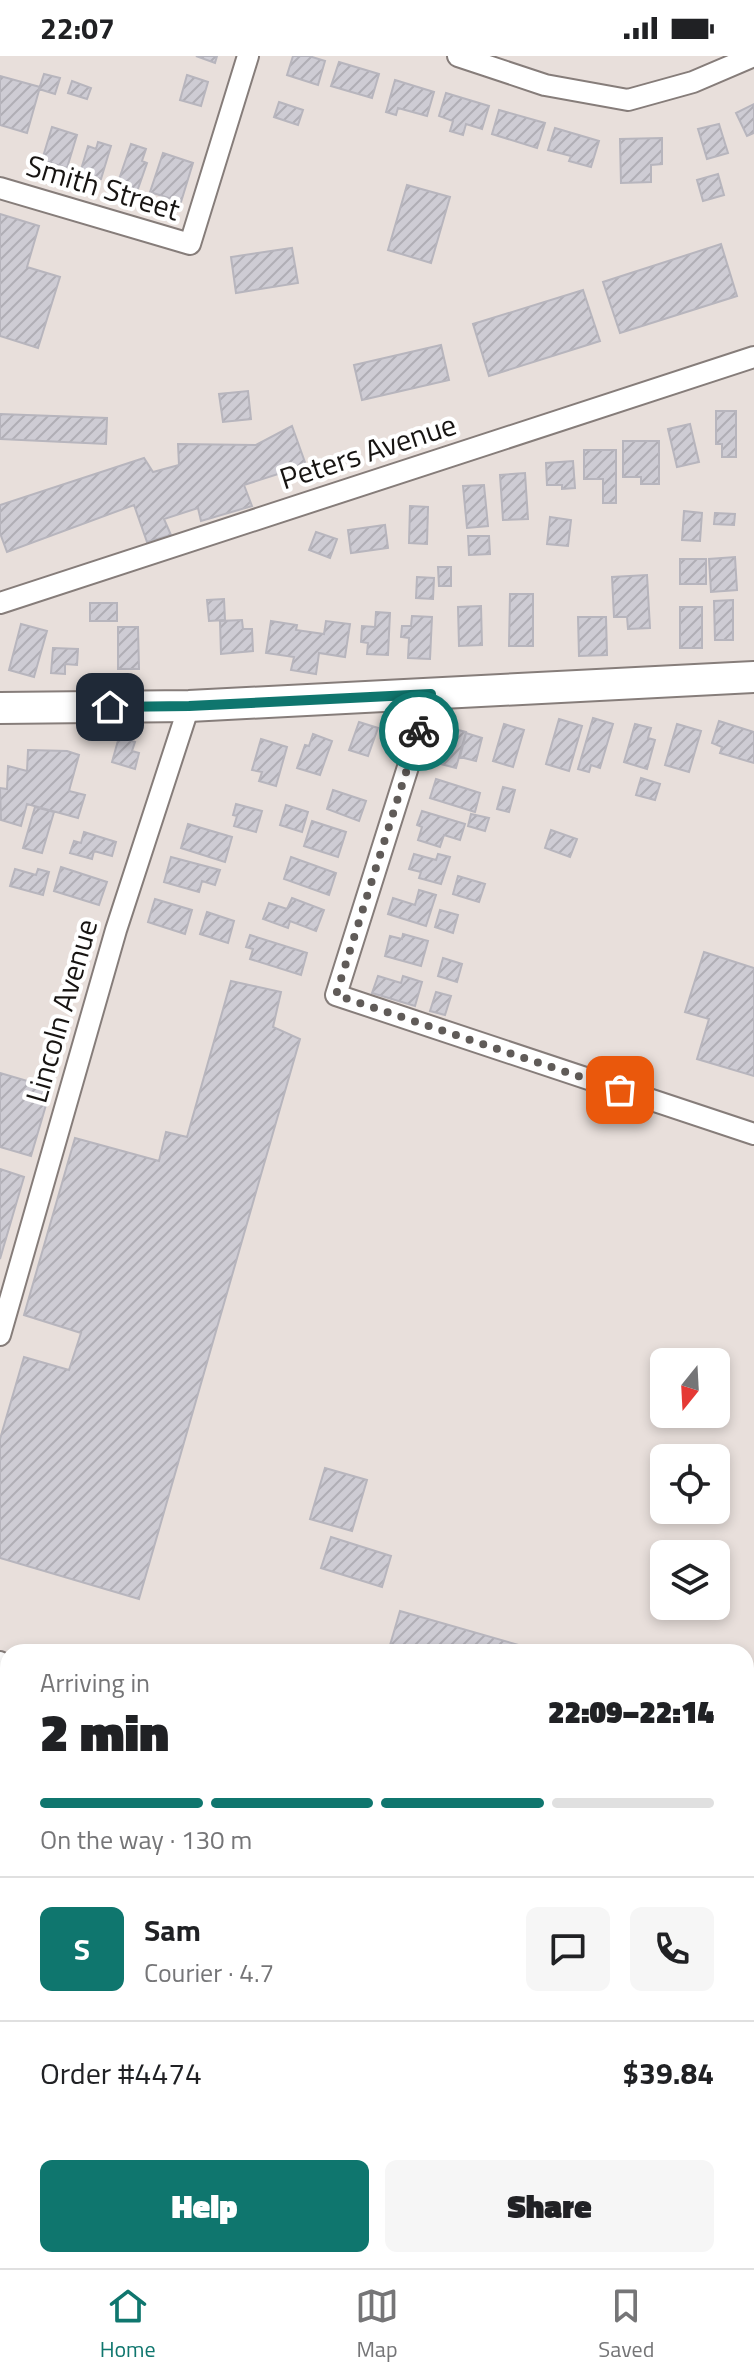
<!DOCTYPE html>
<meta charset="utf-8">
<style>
:root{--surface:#fff;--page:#f6f6f6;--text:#202124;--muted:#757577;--line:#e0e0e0;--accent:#0f766e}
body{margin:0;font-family:"Titillium Web",sans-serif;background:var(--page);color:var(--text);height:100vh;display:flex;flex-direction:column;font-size:30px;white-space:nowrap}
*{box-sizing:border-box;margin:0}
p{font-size:26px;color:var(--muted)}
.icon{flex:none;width:44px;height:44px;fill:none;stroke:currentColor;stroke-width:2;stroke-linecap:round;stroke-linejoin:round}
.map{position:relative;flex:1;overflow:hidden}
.drawer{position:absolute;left:0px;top:1588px;width:754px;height:624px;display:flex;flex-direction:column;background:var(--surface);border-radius:24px 24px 0 0;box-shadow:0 4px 12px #0003}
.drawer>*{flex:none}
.needle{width:52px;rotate:198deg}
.tools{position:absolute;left:650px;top:1292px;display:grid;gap:16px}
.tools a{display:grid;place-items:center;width:80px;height:80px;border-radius:12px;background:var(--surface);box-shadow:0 4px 12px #0003;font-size:40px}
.pin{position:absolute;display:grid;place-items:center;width:68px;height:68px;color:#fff;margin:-34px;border-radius:16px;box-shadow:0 4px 12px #0006}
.courier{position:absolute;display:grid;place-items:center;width:80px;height:80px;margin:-40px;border:6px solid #0f766e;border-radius:50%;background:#fff;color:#222;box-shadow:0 2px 10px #0007}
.headline em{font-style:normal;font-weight:800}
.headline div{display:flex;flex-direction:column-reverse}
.headline{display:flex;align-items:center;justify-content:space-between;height:136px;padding:0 40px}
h1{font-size:52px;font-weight:800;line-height:60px}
.bar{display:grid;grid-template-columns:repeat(4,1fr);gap:12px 8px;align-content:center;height:96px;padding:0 40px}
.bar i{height:10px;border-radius:6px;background:var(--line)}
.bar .current{background:var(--accent)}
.bar p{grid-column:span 4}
.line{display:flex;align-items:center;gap:20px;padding:0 40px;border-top:2px solid var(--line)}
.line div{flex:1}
.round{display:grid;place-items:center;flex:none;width:84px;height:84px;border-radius:12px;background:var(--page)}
.action{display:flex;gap:16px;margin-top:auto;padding:16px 40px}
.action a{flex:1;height:92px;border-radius:12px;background:var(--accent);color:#fff;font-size:32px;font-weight:800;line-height:92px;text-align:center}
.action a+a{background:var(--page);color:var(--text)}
.status{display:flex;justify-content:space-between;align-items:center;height:56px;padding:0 40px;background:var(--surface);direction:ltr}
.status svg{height:22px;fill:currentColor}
.dock{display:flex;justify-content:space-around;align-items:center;height:112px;border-top:2px solid var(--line);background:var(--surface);font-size:22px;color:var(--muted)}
.dock a{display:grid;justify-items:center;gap:4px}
.dock .current{color:var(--accent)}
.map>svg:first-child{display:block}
</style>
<div class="status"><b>22:07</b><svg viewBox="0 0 49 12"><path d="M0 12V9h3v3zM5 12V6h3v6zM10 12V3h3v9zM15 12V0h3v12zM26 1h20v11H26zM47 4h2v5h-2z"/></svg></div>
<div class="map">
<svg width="754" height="2212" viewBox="0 0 754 2212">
<defs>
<pattern id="building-hatch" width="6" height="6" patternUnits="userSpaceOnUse" patternTransform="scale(2)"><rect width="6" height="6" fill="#ceccd4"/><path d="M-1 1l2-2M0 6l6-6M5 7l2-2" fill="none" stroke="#b0aeb5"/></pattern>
</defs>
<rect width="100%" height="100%" fill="#e8dfdb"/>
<path fill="url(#building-hatch)" stroke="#b7b5bd" stroke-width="2" d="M196,0H217L215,7Z
M293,0H309L325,5L318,29L287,19Z
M339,6L379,18L372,42L331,30Z
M44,18L60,22L55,38L39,33Z
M187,19L208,26L201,50L180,44Z
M0,20L40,31L27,77L0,69Z
M395,24L434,36L427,60L398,52L396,59L386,56Z
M72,25L91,32L87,43L68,37Z
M446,37L489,50L482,73L466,68L463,79L450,75L453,65L439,60Z
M279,46L303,54L298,69L274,61Z
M754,48V77L747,80L736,57Z
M499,54L545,67L537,92L492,78Z
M719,68L728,97L707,103L698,73Z
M52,71L77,79L67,112L42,104Z
M555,72L599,85L591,111L569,105L571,100L548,94Z
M662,82V108L651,109V126L621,127L620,83Z
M98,86L111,90L101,123L80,117L88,90L96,93Z
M131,88L146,93L142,105L147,107L133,147L113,141Z
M163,97L193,107L181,146L150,136Z
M718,118L724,139L703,145L697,124Z
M407,129L450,141L431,207L388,194Z
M0,158L39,170L27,211L60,221L38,292L0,280Z
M721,188L737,240L620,277L603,226Z
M292,192L298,227L236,237L231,201Z
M583,234L600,285L489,320L473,268Z
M441,289L449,324L362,344L354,309Z
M248,335L251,363L223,366L219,338Z
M716,355H736V401H722V388H716Z
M0,358L107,362L106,388L0,383Z
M690,368L699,406L677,411L668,373Z
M292,370L306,409L244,429L252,450L201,465L198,452L164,463L171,479L147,486L134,449L7,496L0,477V449L144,402L153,416L179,409L178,388L256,389Z
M623,385H659V428H641V421H623Z
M584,394H616V447H603V423H584Z
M573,405L575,432L562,433V429H547L546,407Z
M525,417L528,463L503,464L500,419Z
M484,429L488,470L467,472L463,430Z
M410,450L428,451L427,488L409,487Z
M684,455L702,457L700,485L682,484Z
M715,457L735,458L734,469L714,468Z
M550,461L571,464L568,490L547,488Z
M385,469L388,492L351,497L348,474Z
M316,476L337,483L330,502L309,494Z
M468,480H489L490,498L469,499Z
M735,501L737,534L711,536L709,503Z
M680,503H706V528H680Z
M438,511H451V530H439Z
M647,519L650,572L628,573L627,561H614L612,521Z
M417,521L434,522L433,543L416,542Z
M510,538H533V590H509Z
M224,543L225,564L209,565L207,544Z
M733,544V584H715L714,545Z
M90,547H117V565H90Z
M481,550L482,589L459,590L458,551Z
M680,551H702V592H680Z
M376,556L390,557L388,599L367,598L368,587L361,586L362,570L375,571Z
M412,560L432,561L430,603L408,602L409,582L401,581L402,570H411Z
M578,561H606L607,599L579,600Z
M242,564L243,573H252L253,595L221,598L220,565Z
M271,565L297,569L296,574L324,578L326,565L350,568L345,601L319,597L316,618L291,614L294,601L266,597Z
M21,568L47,575L34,621L9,614Z
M118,571H138L139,613H118Z
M53,592L78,593L77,609L65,608V618L51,617Z
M593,662L613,668L600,712L591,709L589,716L578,713Z
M559,663L582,670L569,715L546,708Z
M719,665L754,676V707L720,697L722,691L712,687Z
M359,666L378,672L368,700L349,694Z
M504,668L524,674L513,711L493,705Z
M635,668L651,672L648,682L655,684L647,713L624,706Z
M677,668L701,675L689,716L665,709Z
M447,671L466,676L456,712L437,707Z
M466,677L482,682L476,705L460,701Z
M313,678L332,685L320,719L297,712L305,689L309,690Z
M119,681L135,686L132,695L139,697L135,713L112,706Z
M261,683L287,691L276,730L259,725L262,716L252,714Z
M28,694L67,695L79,699L69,735L85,739L78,762L27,748L21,770L1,764L0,732L7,733L8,710L27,715Z
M641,722L660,728L655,744L636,739Z
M436,723L480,737L475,756L430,742Z
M503,731L515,734L509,756L497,753Z
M333,734L366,745L359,765L327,753Z
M236,748L262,755L256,776L234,770L237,760L233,759Z
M286,749L308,756L302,776L280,769Z
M35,751L54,756L42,797L23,792Z
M422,755L465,768L460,784L444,779L440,791L418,784L422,771L417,769Z
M471,758L489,762L485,775L468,770Z
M312,765L346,776L338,801L304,790Z
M188,768L232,781L225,806L181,792Z
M551,774L577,783L570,801L545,792Z
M84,776L116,786L112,800L94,795L92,803L70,797L74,785L81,787Z
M414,798L436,804L438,798L450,801L441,828L419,822L421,816L409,813Z
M171,801L220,814L215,829L202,825L199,836L164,826Z
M291,801L336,817L329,839L284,823Z
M61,811L107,826L99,849L54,835Z
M15,813L36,819L38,813L49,816L43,839L10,830Z
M458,820L485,828L479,846L453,838Z
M419,834L436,839L426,870L388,858L393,842L415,849Z
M292,842L324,854L316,875L290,865L288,872L263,863L269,847L287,853Z
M155,843L192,854L185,878L148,866Z
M440,854L458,859L453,877L435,871Z
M207,856L234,865L228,887L200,878Z
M403,878L428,885L421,910L385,900L390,880L402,883Z
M250,879L307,897L301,919L250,903L253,893L246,891Z
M704,896L754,912V1020L697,1003L709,963L685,956Z
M443,902L462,908L457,926L438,920Z
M378,920L401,927L403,920L422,926L415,950L372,937Z
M231,925L281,936L273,971L300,983L139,1543L0,1502V1383L24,1301L69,1314L81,1277L24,1259L75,1082L159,1105L166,1076L187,1081Z
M436,936L451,940L445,959L430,955Z
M0,1017L51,1032L31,1100L0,1091Z
M0,1113L24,1121L0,1203Z
M325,1412L367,1424L352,1475L310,1463Z
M331,1481L391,1500L382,1531L321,1512Z
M400,1555L543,1596H388Z
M0,1754L8,1757L7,1802L0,1800Z
M1,1854L8,1856V1884L0,1882Z
M0,1934L8,1937V1964L0,1962Z
M0,1982L8,1985L0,2012Z
M0,2164L8,2166V2204H30L28,2212L0,2207Z
M33,2204H57L55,2212L31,2210Z
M106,2204H131L129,2212H103Z
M165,2204L180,2206V2212H157L158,2206L164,2207Z
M533,2204H587L584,2212H539L541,2207Z"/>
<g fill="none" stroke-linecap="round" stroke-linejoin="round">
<g stroke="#867d7a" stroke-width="24">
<path id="street" d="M458,0L545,29L628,44L693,26L754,0
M0,132L190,188L248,0
M0,547L754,301
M431,638L336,939L754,1078
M0,1279L116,874L189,650
M0,1606L8,1618
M0,1821L8,1823
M0,2103L8,2074
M268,2204L269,2212"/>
</g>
<g stroke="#867d7a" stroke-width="34">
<path id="secondary" d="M0,652L189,650L754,621"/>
</g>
<use href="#street" stroke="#fff" stroke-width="20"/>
<use href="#secondary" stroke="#fff" stroke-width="30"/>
<g stroke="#605b59" stroke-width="8">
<path id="rail" d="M0,1631L8,1641
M229,2204L230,2212"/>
</g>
<use href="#rail" stroke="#fff" stroke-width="5" stroke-dasharray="15" stroke-linecap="butt"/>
</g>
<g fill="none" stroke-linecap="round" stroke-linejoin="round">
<path stroke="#605b58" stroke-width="8" stroke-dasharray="0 14.4" d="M419,675L336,939L620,1034"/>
<path stroke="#0f766e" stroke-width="10" d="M110,651L189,650L431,638L419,675"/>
</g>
<g text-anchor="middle" stroke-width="8" stroke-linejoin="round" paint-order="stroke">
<g font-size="30" fill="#171412" stroke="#fff">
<text transform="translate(103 132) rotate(17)" y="10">Smith Street</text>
<text transform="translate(368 396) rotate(-18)" y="10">Peters Avenue</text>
<text transform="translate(62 955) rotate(-74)" y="10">Lincoln Avenue</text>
</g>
</g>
</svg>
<div class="tools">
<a><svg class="needle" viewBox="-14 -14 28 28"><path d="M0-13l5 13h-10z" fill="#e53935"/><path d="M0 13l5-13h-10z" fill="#757577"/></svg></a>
<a><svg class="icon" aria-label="locate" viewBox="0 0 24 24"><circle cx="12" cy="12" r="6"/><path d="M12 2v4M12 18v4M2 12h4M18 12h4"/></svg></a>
<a><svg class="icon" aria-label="layers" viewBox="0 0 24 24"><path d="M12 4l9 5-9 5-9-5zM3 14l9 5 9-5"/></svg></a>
</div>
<div class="pin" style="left:620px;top:1034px;background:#ea580c"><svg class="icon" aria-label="bag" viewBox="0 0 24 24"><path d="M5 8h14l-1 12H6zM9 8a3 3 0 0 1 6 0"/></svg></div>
<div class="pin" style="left:110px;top:651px;background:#1f2937"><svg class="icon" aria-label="home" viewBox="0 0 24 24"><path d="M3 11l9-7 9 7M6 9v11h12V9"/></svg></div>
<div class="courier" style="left:419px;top:675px"><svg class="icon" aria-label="bike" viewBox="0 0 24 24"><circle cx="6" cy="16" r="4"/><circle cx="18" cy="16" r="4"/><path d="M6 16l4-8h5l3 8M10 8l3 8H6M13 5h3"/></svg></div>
<section class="drawer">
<div class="headline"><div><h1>2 min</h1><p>Arriving in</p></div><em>22:09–22:14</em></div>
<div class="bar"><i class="current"></i><i class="current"></i><i class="current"></i><i></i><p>On the way · 130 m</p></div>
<div class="line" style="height:144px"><b class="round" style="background:var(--accent);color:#fff">S</b><div><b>Sam</b><p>Courier · 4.7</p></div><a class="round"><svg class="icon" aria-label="chat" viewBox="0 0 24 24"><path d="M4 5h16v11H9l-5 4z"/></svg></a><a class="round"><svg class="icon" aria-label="phone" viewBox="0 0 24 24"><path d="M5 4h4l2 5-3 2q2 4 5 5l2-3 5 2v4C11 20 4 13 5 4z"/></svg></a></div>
<div class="line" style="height:104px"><div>Order #4474</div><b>$39.84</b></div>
<div class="action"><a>Help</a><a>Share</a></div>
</section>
</div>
<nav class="dock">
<a class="current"><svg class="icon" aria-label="home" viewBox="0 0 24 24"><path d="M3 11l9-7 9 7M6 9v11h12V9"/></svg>Home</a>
<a><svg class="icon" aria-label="map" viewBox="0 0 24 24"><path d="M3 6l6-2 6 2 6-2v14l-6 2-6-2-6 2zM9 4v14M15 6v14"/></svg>Map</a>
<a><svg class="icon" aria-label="saved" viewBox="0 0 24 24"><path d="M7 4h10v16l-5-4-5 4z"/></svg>Saved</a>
</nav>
